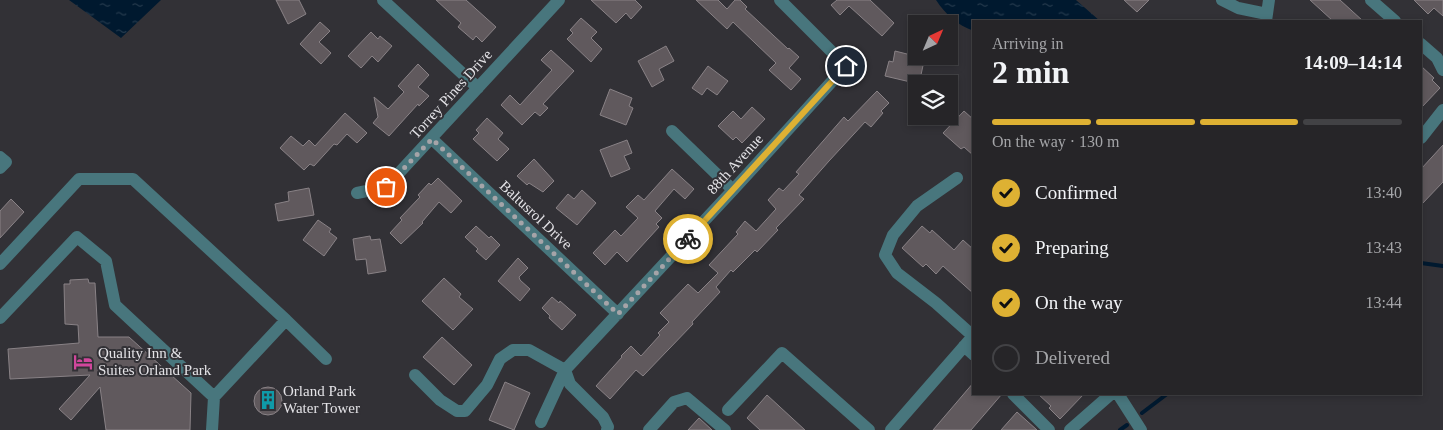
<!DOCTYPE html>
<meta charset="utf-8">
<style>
:root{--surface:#262528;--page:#2e2d30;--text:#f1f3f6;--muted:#a4a5a8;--line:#424245;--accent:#deb133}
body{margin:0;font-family:"Times New Roman",serif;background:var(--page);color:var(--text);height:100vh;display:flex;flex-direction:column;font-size:19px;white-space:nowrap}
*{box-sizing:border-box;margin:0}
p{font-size:16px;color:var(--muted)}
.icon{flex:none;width:28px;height:28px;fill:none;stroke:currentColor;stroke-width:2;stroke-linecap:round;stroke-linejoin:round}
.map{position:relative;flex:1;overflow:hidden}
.sheet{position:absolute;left:972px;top:20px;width:450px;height:375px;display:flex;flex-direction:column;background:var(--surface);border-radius:0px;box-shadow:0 2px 8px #0003,0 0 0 1px var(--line)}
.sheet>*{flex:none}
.needle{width:32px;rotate:44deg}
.tools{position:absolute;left:908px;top:15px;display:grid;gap:10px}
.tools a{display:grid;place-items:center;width:50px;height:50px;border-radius:0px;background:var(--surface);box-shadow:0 2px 8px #0003,0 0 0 1px var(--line);font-size:25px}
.pin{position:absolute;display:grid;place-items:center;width:42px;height:42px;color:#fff;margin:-21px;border:2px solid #fff;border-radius:50%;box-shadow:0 1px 5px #0007}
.courier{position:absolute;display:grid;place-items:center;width:50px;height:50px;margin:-25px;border:4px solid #deb133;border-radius:50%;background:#fff;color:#222;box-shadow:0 1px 6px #0007}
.head em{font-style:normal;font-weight:700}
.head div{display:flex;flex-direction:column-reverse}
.head{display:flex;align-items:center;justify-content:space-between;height:85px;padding:0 20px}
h1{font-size:32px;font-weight:700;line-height:38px}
.bar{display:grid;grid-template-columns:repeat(4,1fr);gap:8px 5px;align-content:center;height:60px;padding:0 20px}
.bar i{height:6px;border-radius:4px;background:var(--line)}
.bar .on{background:var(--accent)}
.bar p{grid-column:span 4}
ol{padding:0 20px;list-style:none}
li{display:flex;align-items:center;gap:15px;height:55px}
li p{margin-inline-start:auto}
li .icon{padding:5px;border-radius:50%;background:var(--accent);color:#111;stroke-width:4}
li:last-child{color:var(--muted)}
li i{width:28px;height:28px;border:2px solid var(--line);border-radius:50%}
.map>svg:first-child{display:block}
</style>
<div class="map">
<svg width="1443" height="430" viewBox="0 0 1443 430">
<defs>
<pattern id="water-ripples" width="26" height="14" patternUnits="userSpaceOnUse" patternTransform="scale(1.25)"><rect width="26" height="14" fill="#00192f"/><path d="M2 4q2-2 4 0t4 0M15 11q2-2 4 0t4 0" fill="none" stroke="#253a4d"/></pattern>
</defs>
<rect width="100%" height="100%" fill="#323136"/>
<path fill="url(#water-ripples)" d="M69,0H161L121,38Z
M936,0H1076L1100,21H974V31C957,25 946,15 936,0Z"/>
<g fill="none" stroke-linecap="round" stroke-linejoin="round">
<path stroke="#00192f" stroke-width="4" d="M1421,263L1443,266
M1142,413L1167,394
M1120,430L1127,425"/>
</g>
<path fill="#60595d" stroke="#898286" d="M276,0H299L306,14L288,24Z
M436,0H466L496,27L482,42L476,36L473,40L458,27L461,23Z
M591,0H635L642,7L631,19L626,13L616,23Z
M696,0H718L727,9L735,0H740L747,7L745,9L788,49L789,48L799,57L789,68L801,79L791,90L769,70L776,63L733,22L727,29Z
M837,0H870L894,23L882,36L849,6L840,15L831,5Z
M1124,0H1149L1137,12Z
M1310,0H1340L1363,21H1333Z
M1414,0H1443V16L1434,8L1428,14Z
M581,18L597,32L591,38L602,49L591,62L567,39L573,33L570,30Z
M320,22L330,31L319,42L331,53L321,64L300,44Z
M371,32L378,39L380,36L392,46L378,62L372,56L361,68L348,56Z
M666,46L674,61L659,69L664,80L652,87L638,61Z
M551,50L574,71L543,104L548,108L540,116L535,112L522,125L501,105L510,95L520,105L541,82L552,70L541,60Z
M895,51L915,56L914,59L924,61L919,84L885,76L889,61L893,62Z
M418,64L429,75L418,87L429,96L419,106L418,104L389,136L373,123L378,117L374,97L388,109L404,92L398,86Z
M708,66L728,81L717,95L707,88L702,95L692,88Z
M1421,66L1434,78L1432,80L1440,88L1421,108Z
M610,89L632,98L629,106L633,108L626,125L600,115Z
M877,91L889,103L881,111L883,113L871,127L865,122L829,161L799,195L804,199L776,228L778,230L757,252L755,250L733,272L731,270L716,287L720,292L692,322L693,324L643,376L636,370L610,399L596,386L622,357L621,356L631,346L641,356L660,335L658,333L669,322L660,313L688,284L698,293L718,273L709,265L738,234L736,232L745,221L756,231L776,209L768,200L779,188L783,191L799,174L796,172L844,117L848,121Z
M752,107L765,119L742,143L736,137L733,140L718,126L733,111L741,119Z
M964,111L974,120V156L964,147L961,149L943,133Z
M345,113L367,133L357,143L347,134L337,145L334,144L314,166L310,164L304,170L280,148L291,136L303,146L309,140L315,146Z
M487,118L503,133L498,139L509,149L497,161L473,139L479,133L476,130Z
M627,140L632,153L624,156L630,169L611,177L600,150Z
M1443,145V182L1421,205V169Z
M534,159L554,181L543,192L529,183L527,185L517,176Z
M672,169L694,189L685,199L674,189L655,211L662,218L656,224L659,227L637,251L627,262L617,252L605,265L593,253L615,230L621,236L638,218L626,207L638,195L644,200Z
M438,178L462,201L451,213L439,202L422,222L423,223L401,244L390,233L402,220L400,218L420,197L418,195L429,183L431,185Z
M309,188L314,215L278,221L275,204L289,201L288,192Z
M582,190L596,203L577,225L556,208L568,194L574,199Z
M11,199L24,212L0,238V211Z
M318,220L331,229L329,232L337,238L324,256L303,240Z
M476,226L489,238L491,236L500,245L486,260L476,251L478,249L465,237Z
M922,226L930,233L932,230L954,250L963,240L974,250V294L943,266L936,274L926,264L923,267L902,248Z
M370,236L371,240L380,239L386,271L368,274L366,259L356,260L353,239Z
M518,258L528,268L519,277L520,280L530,289L520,301L498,281Z
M444,278L461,294L459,297L473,309L453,330L422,301Z
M88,279L89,283H95L98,337H129L191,393L190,430H106L100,387L71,420L59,409L90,375L10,379L8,349L79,343L78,325L65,324L64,284H70V280Z
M552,297L559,303L560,301L576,315L562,330L549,318L550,316L542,308Z
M442,337L472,365L454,385L423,357Z
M505,382L530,393L514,430L489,420Z
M974,382V394H1002L971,430H933Z
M254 401a14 14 0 1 1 28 0a14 14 0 1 1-28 0Z
M1038,394H1084L1060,419L1049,408L1051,406Z
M767,395L805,430H760L747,418Z
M1017,412L1037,430H1001Z
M699,418L712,430H688Z"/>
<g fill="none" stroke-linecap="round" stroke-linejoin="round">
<path stroke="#48767d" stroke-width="12" d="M383,0L478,88
M1222,0L1238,8L1267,14
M1371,0L1395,21
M1266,21L1269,0
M1421,44L1437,58L1443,70
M672,131L733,190
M1421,138L1443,110
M432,139L618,314
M0,157L6,162L0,168
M957,178L917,206L893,235L885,255L897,273L936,303L973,336
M357,193L386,187L559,0
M0,264L79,179H133L286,320L214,397
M0,318L77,237L106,261L115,305L214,397L212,430
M286,320L326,359
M964,346L974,355
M415,375L440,400L457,411H465L487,385L500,359L513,350H529L565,370L541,422
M1013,394L1049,430
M1118,394L1141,430
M728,410L782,353L869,430
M607,430L608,427L603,417L570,384L565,370L733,190L846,66L780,0
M649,430L674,402L687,398L725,430
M891,430L974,335
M1070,430L1111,394"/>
</g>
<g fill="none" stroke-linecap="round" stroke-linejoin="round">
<path stroke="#a5a4a8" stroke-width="5" stroke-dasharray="0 9" d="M386,187L432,139L618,314L688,239"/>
<path stroke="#deb133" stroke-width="6" d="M688,239L846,66"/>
</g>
<defs>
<g id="hotel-bare" transform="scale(1.5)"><path d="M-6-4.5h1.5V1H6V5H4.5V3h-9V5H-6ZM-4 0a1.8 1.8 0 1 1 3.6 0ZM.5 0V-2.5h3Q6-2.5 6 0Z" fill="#d1479c" stroke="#323136" stroke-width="2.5" paint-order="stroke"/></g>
<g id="building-bare" transform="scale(1.5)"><path d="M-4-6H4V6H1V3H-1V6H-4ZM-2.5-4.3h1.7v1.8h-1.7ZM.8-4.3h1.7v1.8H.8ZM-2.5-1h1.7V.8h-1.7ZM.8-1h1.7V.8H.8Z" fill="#0f9aa8" stroke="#323136" stroke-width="2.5" paint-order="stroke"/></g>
</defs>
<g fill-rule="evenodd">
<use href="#hotel-bare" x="83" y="362"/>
<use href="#building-bare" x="268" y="400"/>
</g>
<g text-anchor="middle" stroke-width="4" stroke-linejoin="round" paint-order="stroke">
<g font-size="15" fill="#e3e2e6" stroke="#323136">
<text transform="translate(451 94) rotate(-48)" y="5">Torrey Pines Drive</text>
<text transform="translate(735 164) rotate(-48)" y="5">88th Avenue</text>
<text transform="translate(536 215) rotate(43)" y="5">Baltusrol Drive</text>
</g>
<g font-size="15" fill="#e3e2e6" stroke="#323136" text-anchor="start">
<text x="98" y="358">Quality Inn &amp;<tspan x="98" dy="17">Suites Orland Park</tspan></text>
<text x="283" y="396">Orland Park<tspan x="283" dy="17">Water Tower</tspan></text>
</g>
</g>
</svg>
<div class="tools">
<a><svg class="needle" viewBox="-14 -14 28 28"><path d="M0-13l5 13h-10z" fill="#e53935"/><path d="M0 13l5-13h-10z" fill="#a4a5a8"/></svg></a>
<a><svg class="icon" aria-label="layers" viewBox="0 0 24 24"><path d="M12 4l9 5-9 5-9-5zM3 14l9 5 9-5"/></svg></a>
</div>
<div class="pin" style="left:386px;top:187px;background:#ea580c"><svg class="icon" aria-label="bag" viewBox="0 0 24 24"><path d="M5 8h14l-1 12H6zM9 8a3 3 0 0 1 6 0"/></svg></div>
<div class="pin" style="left:846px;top:66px;background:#1f2937"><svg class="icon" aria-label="home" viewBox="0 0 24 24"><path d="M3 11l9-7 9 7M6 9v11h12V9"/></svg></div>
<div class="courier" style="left:688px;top:239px"><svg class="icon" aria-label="bike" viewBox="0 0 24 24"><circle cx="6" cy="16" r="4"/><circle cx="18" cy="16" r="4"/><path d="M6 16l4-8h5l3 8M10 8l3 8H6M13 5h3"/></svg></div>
<section class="sheet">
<div class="head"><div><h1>2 min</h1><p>Arriving in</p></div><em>14:09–14:14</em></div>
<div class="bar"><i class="on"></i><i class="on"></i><i class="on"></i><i></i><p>On the way · 130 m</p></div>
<ol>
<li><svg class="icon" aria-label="check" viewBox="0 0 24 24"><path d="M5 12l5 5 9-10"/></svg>Confirmed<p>13:40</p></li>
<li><svg class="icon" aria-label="check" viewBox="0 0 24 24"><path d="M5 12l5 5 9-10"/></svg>Preparing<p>13:43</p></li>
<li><svg class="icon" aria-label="check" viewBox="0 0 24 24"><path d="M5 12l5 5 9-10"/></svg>On the way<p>13:44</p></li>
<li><i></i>Delivered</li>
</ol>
</section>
</div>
